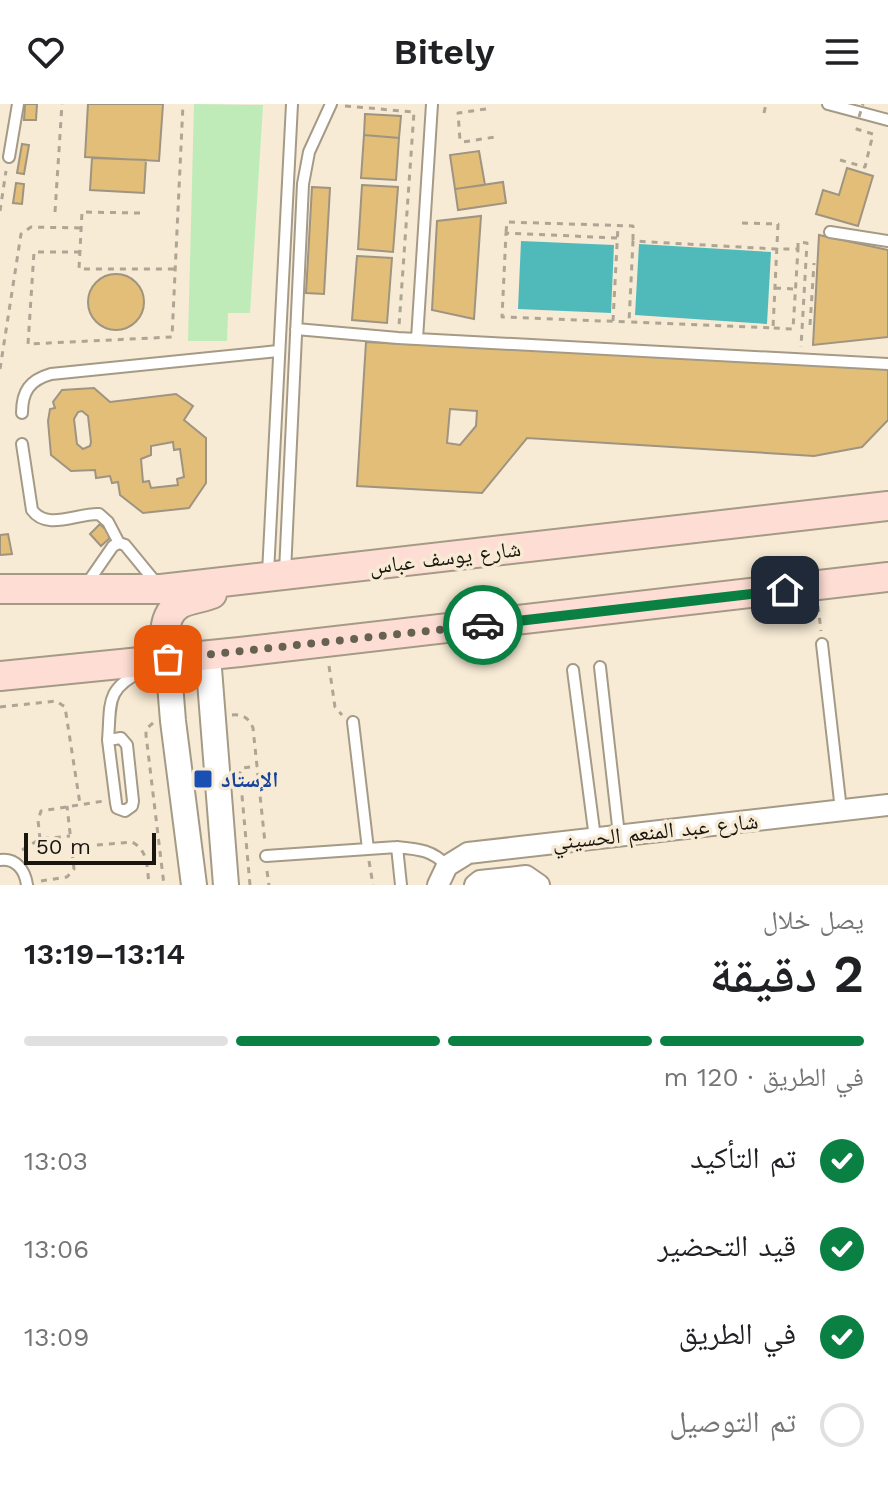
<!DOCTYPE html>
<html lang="ar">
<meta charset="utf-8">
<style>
:root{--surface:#fff;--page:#f2f2f2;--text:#202124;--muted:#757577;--line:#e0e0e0;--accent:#0b8043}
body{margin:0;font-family:"Work Sans","Noto Naskh Arabic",sans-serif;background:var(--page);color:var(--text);direction:rtl;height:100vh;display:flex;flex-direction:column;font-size:30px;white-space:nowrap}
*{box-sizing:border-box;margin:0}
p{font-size:26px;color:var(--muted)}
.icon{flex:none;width:44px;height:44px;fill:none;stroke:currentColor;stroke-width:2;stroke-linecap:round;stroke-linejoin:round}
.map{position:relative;height:781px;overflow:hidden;direction:ltr}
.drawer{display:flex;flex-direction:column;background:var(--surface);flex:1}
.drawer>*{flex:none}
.scale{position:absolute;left:24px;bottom:20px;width:132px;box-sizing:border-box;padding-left:8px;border:4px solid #1a160f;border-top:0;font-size:22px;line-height:28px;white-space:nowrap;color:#1a160f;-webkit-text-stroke:6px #f7ebd5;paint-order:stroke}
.pin{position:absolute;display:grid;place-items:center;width:68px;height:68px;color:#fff;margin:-34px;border-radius:16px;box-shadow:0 4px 12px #0006}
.courier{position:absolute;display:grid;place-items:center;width:80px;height:80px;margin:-40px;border:6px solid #0b8043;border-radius:50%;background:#fff;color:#222;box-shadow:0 2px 10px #0007}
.headline em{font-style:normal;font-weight:600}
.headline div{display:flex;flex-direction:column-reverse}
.headline{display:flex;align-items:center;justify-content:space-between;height:136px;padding:0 24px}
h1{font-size:52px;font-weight:600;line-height:60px}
.bar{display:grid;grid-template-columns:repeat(4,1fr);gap:12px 8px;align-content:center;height:96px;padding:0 24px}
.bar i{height:10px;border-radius:6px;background:var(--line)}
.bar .current{background:var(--accent)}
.bar p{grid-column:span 4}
ol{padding:0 24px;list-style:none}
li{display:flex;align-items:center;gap:24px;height:88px}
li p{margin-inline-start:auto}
li .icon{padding:8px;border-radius:50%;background:var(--accent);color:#fff;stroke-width:4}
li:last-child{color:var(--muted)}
li i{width:44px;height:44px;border:4px solid var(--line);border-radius:50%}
header{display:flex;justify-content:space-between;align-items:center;height:104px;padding:0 24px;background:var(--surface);font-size:36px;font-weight:600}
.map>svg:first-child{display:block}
</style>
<header><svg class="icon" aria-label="menu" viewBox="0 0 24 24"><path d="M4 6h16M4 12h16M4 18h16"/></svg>Bitely<svg class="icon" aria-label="heart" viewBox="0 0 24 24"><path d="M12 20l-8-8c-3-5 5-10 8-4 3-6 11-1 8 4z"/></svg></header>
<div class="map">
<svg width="888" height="781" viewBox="0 0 888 781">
<rect width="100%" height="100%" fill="#f7ebd5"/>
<path fill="#bfebb9" d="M194,0L263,1L250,209H228L227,237H188Z"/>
<path fill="#50babb" d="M521,137L614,141L611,209L518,205Z
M639,140L771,148L767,220L635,211Z"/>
<path fill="#e3be79" stroke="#9f9480" stroke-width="2" fill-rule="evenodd" d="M25,0H37L36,16H24Z
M88,0H163L159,57L85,53Z
M365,10L401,12L399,34L364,31Z
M364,31L399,34L396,76L361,74Z
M22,40L29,41L24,70L17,69Z
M479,47L485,81L455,85L450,51Z
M92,54L146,56L144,89L90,86Z
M847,64L873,72L858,122L816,110L823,86L839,91Z
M503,78L506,99L458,106L455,85Z
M16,79L24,80L22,100L13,99Z
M362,81L398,83L393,148L358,145Z
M312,83L330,84L324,190L306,189Z
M481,112L474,215L432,206L437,117Z
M819,131L888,146V233L813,241Z
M357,152L392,154L387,219L352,216Z
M88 198a28 28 0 1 1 56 0a28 28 0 1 1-56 0Z
M366,238L888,264V316L862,343L814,352L527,334L482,389L357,382ZM450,305L477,307L476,322L460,341L447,339Z
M94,284L110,298L176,290L193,302L184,316L206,334V379L189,404L143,409L120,391L118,378L112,379L110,372L96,374L95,366L71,367L51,351L48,317L50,305L55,304L53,298L62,286ZM82,307L88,312L91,338L90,342L83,345L77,340L74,315L78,308ZM173,338L174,346L180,345L184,373L177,375L178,381L151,384L149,377L143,378L141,355L151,351V342Z
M100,420L112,432L101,442L90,430Z
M8,430L12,450L0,451V431Z"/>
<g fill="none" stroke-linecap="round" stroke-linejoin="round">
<g stroke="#a59a86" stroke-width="14">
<path id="service" d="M828,0L888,16
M9,53L18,0
M830,128L888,137
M296,225L398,234L888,260
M417,235L432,0
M22,309C22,287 30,276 51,270L278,247
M22,340L32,406C47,427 77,409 99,410L108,418L119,439
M285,468L303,80L309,48L331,0
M268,469L292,0
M86,481L113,442L119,439L125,441L157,480
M822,540L841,706
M600,563L619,731
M573,566L595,734
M353,618L368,745
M108,636L116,699L117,704L125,707L132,702L133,697L127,641L121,634L108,636C111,600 105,585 141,568
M397,743L401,781
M266,752L397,743C418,745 433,746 447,762
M0,756C16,754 25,766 27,781"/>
</g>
<g stroke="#a59a86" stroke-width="24">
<path id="minor" d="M438,781L447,762L468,749L888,701
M475,781L480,777L526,772L539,781"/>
</g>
<g stroke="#a59a86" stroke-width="28">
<path id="tertiary" d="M208,552L226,781
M168,555L173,617L194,781"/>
</g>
<g stroke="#a59a86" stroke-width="32">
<path id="secondary" d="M0,485H161L888,402
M168,555C164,538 161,511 180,500C189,495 202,494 212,490
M0,572L240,548L888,473"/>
</g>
<path stroke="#aea594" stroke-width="3" stroke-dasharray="6 6" stroke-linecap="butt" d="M345,2L414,8L399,222
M486,5L458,9L460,36L463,38L495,33
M764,9L766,0
M840,56L865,63L873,30L853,24
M0,107L6,67
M55,108L62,0
M140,109L82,108L79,165H175
M742,119L778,120L773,224L629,218L633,137L776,145H798L793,225L773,224
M506,128L507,118L633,122V137
M617,134L506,129L502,213L629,218
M798,145V138L807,139L801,243
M80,148H34L28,240L172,233L183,0
M775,184L795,185
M613,217L618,122
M810,221L814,159
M0,265L21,130L31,123L81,124
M818,502L821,527
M329,562L335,603L342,611
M0,603L56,597L65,603L80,700
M232,611C243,610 249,614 253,624L265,739
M153,619L146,625V631L164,781
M40,735L38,716L41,707L104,697
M73,743L132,738C149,747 147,764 149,781
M22,746L40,735L70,732
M369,757L373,781
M267,767L269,781
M41,777L67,773L74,765L67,702
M250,781L240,669L242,664L257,662"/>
<use href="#service" stroke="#fff" stroke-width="10"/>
<use href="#minor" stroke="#fff" stroke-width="20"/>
<use href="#tertiary" stroke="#fff" stroke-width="24"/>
<use href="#secondary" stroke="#feded4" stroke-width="28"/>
<path stroke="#aea594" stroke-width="3" stroke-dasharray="6 6" stroke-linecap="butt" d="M859,13L863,0"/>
</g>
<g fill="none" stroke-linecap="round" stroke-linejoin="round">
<path stroke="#676154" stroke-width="8" stroke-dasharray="0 14.4" d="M168,555L483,521"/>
<path stroke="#0b8043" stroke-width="10" d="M483,521L785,486"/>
</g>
<rect fill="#1a4fb4" stroke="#f7ebd5" stroke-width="3" x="193" y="665" width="20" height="20" rx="4"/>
<g text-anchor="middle" stroke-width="7" stroke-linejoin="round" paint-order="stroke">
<g font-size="22" fill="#1a160f" stroke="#f7ebd5">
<text transform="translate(445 453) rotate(-7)" y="8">شارع يوسف عباس</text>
<text transform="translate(655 727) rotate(-6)" y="8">شارع عبد المنعم الحسيني</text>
</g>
<g font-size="22" font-weight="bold" fill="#164399" stroke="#f7ebd5" text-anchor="start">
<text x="221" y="683">الإستاد</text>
</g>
</g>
</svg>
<div class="scale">50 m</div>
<div class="pin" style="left:168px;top:555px;background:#ea580c"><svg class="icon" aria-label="bag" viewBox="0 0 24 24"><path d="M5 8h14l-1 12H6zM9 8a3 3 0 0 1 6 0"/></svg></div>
<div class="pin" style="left:785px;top:486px;background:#1f2937"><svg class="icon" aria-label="home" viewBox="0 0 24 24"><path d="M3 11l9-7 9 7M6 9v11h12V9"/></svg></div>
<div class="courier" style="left:483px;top:521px"><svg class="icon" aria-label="car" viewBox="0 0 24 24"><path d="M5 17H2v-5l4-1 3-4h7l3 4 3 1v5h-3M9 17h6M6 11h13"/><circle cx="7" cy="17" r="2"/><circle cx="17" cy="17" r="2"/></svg></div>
</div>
<section class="drawer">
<div class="headline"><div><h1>2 دقيقة</h1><p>يصل خلال</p></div><em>13:14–13:19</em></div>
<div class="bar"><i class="current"></i><i class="current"></i><i class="current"></i><i></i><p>في الطريق · 120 m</p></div>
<ol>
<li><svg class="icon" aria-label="check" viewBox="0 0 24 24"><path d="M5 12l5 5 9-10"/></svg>تم التأكيد<p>13:03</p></li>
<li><svg class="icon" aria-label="check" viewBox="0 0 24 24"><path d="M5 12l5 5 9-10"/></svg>قيد التحضير<p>13:06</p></li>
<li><svg class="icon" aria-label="check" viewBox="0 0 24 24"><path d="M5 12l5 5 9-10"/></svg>في الطريق<p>13:09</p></li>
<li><i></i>تم التوصيل</li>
</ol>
</section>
